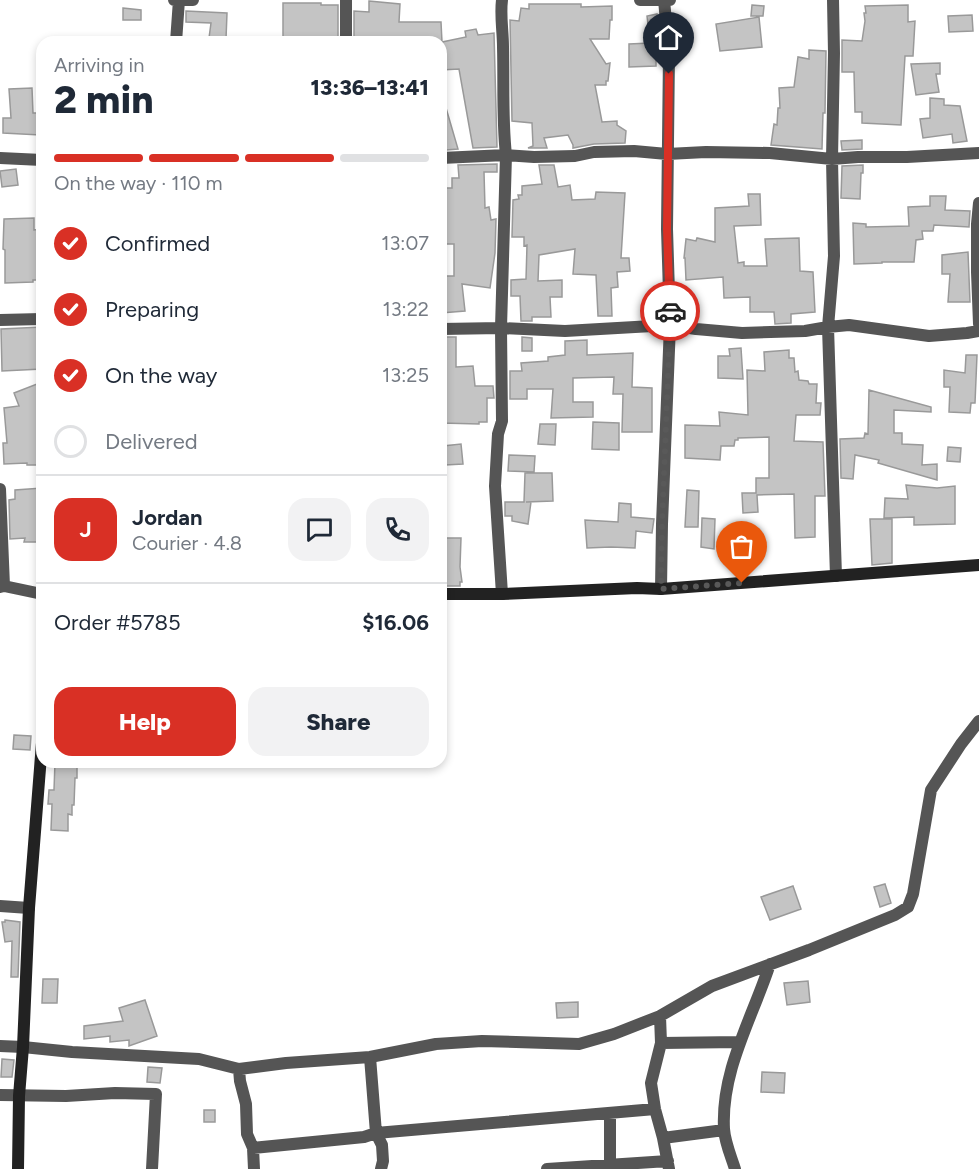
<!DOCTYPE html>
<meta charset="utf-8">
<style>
:root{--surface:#fff;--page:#f2f2f3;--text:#1f2937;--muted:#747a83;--line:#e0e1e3;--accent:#d93025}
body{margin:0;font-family:Figtree,sans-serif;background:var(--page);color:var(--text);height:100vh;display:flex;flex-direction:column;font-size:22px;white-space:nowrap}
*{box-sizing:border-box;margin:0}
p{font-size:20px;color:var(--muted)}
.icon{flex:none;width:33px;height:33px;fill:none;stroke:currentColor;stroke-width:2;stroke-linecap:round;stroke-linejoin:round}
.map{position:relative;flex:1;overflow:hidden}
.panel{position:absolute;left:36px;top:36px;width:411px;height:732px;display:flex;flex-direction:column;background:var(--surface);border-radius:18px;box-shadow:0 3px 9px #0003}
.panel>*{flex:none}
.pin{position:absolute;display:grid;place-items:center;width:51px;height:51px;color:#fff;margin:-62px -26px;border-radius:50% 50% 50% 0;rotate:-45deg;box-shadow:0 0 6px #0007}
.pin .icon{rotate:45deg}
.courier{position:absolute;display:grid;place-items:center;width:60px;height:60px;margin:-30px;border:4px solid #d93025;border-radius:50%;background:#fff;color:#222;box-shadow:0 2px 8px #0007}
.head em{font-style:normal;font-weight:800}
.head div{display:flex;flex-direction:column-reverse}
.head{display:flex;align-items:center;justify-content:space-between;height:102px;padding:0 18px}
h1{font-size:39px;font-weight:800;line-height:45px}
.bar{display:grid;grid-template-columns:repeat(4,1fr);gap:9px 6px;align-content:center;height:72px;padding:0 18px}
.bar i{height:8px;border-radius:4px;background:var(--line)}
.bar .current{background:var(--accent)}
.bar p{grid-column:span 4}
.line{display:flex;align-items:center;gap:15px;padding:0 18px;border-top:2px solid var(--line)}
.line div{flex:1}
.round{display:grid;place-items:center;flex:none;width:63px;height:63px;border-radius:18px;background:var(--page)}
ol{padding:0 18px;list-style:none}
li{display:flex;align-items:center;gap:18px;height:66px}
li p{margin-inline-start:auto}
li .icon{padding:6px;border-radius:50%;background:var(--accent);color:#fff;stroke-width:4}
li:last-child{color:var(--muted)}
li i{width:33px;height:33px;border:3px solid var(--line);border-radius:50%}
.cta{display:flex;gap:12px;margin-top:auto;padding:12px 18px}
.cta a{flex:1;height:69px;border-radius:18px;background:var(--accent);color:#fff;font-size:24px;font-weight:800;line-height:69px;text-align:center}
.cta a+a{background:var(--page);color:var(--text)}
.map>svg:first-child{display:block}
</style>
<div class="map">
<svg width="979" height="1169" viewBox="0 0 979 1169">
<rect width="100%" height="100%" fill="#fff"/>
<path fill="#c4c4c4" stroke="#999" stroke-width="1.5" d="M369,1L400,4L399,22H441L442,42L466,37L465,31L476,29L478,35L494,33L497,147L473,148L459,69L441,70V42H354V11L369,12Z
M283,3H321V5H338V42H283Z
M529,4H581V7L612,6V20H610L609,39H590L606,64L610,63L608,81H606V85H595L602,122L617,121V125L626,131L625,143L594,144L573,148V145L568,135L544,138L547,148H528L533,146L532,123L512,121L510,20L519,21L521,8L529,9Z
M752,5L764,6L763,16H751Z
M908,5V22L915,21L913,56H905L901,125L862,123V112H855L854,72H842V40L862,41L865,21L864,13H866L865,6Z
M123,8L141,10V20H123Z
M186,11L227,13L226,39L209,38L211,23L186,22Z
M657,14L659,32L649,33L647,16Z
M972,15L973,31L949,32L948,16Z
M759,17L762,47L720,51L716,24Z
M650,43L652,54H656V66L629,67V44Z
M809,50L826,51L825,113H823L822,149L771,145L774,124L777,125L778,108H780L779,88L794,87L798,57L809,59Z
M940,63V74H936L939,92L916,95L911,64Z
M32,88L33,113H40V135L3,133V118H11L9,89Z
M930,98L944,99V105L960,106L967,141L953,143L952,134L923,138L920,119L930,118Z
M441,101H444L458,149L446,150L444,148V138L441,139Z
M862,140V149L842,150L841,141Z
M497,164V172H484L485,208L489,207L491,220L496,219L495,253L490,288L462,284L465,311L441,313L442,276H454V244H442L441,188H452V178H459L458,165Z
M539,165H554L558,187L570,185L572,200L595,199L596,192L625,193L621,258H629L630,271L617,272L618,287L611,288L612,316H598L596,275L573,274L575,249L539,255L538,281L562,280V297H550L551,317H532V321H521L520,296H511V280L526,279L527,245L524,246V237H512L513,200L519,199L518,195H522V186L542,184Z
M863,165V173H861L860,199L841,198L842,166Z
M16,169L18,185L2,187L0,171Z
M748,194H760L761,225L734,226L738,263L744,262V266H767L765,239L799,238L800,271L813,272L815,312L791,314V323L775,324L774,312H750V297L724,298L723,277L686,280L685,258H684L686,239L696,241L697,238L715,242V208L749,206Z
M930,196H946L945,210L970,211L969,227L934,225L933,231H922L923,239L916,240L914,262H882V263L854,264L853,223L866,224V227L909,226L908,207L930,206Z
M34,218V230L42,229V280H33V282L5,283V250L3,249L4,219Z
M968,252L970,302H948L950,274H942V255Z
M42,327V369L2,371L1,329Z
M441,337H456V367L473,366L475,386H493L494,398H487V422H479V424L441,423Z
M522,337L532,338V351H522Z
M587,340V355L633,353L632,387L652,388V432H622L623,394H613L614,377L573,378V402H593V417L551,418L553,389H527V399H510V371H522L521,363L548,361V357L565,355V341Z
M741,348L743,379L718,378V356H730L729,349Z
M789,350V358H794L795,372L798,371L799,380L808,381L809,384H817L816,403H821L820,415H796L794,441L823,442L825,496H815V537L795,538L794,494L757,495L758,512L743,513L742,493H756V478H769V437L738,438V440H735L734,446H721L720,460L685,458V425L720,426L719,412L748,415L747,370L765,371L764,352Z
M966,355H977L975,403H971L970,413L949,412L950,387H944V370L965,373Z
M42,382V416H37L38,446H42V465H27V463L4,464L3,443H7L4,408L19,406L14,393Z
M869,390L931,407V412L894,410V433H902V444L923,445L922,465L937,464V480L878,463L879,460L855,455L853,479L841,478L840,439L864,438L865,433L868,434Z
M593,422L619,423V450L592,449Z
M540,424H556L555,445L538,444Z
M461,444L463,464L445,465L443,446Z
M948,447L961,448L960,462L947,461Z
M509,455L535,456L534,472L508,471Z
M525,473H552L553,501L526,502H531L528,524L512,521V516H505V502H524Z
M906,485L937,488L955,486V524L914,525V517L884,518L885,498L908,499Z
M42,488V542H24L25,538L10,539L9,500L15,499V490Z
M687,490L699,491L698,527H685Z
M619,503L631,504V517L654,519L652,533L636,531L635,548L611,547L587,548L585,520L618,522Z
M702,518L715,519L714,549L701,547Z
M870,519H892V563L872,565Z
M441,538H461L460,567L462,582H460V586H441Z
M14,735L31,736L30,750L13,749Z
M55,762H77V778H75L74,805H72V815L68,814V831L51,830L52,804H48L49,790H54Z
M885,884L891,903L880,907L874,887Z
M793,886L801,909L770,920L761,897Z
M5,920L20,922L18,977H11L12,941L5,942L2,922H5Z
M43,979H58L57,1003H42Z
M808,981L810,1002L787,1005L784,983Z
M145,1000L157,1036L129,1046V1040L110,1042V1036L84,1039V1026L123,1021L119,1008Z
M578,1002V1017L557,1018L556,1003Z
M2,1059L14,1060L12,1077H1Z
M148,1067L162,1068L160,1083L147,1082Z
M762,1072L785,1073L784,1093L761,1092Z
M204,1110H215V1122H204Z"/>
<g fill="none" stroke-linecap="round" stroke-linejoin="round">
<path stroke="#555" stroke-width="12" d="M174,0H193
M346,0V42
M502,0C500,16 503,31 503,47C504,83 502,119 506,155L501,328L502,421L498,434L495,486L502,594
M640,0H670
M833,0L834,53L832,159L834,256L828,327L836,576
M176,42L179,0
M0,158L42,160
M441,158L506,155L534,157L575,156L594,152L634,151L667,154L706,152L770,153L832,159L858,157H907L979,153
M979,203L977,224V272L979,324
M0,320L42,319
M441,329L501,328L565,331L670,325L696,329L742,333L805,331L828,327L849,325L929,336L967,333L979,331
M0,489L4,586
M0,587L4,586L42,594
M661,589L662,524L670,325L667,229L669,54L664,0
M0,906L29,908
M660,1016L661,1043L651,1083L655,1109L663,1138L669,1169
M661,1043L740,1042
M0,1046L23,1047L72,1052L199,1059L239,1069L286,1063L370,1057L436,1044L482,1041L579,1044L614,1034L660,1016L712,986L809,950L895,915L908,907L913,894L931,790L961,744L979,721
M370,1057L376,1133L382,1145L383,1161L381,1169
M239,1069L240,1081L246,1104L247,1134L253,1148L254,1169
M0,1095L66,1096L115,1093L156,1094L152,1169
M610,1113V1165
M663,1138L724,1130
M253,1148L364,1137L376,1133L655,1109
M547,1169L668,1161
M735,1169C731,1156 725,1143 724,1129C721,1070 752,1019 770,964"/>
<path stroke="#222" stroke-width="12" d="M441,594H502L637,588L661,589L979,565
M18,1169L19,1096L23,1047L29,908L42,743"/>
</g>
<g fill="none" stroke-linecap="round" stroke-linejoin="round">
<path stroke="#595959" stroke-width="6" stroke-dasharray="0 10.8" d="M670,311V325L662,524L661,589L742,583"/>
<path stroke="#d93025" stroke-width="8" d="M669,74L667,229L670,311"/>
</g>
</svg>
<div class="pin" style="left:742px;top:583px;background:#ea580c"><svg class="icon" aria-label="bag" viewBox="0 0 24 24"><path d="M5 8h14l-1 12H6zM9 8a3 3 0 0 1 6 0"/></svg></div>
<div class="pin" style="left:669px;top:74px;background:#1f2937"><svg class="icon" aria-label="home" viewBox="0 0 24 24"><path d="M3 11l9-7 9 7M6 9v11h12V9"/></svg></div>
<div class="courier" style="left:670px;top:311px"><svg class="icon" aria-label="car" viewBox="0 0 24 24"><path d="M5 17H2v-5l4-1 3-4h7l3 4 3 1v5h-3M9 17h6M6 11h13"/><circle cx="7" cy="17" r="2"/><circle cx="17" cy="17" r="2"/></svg></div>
<section class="panel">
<div class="head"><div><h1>2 min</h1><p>Arriving in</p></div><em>13:36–13:41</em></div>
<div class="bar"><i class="current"></i><i class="current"></i><i class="current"></i><i></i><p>On the way · 110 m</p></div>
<ol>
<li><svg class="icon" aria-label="check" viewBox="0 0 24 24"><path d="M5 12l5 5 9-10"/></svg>Confirmed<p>13:07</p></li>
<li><svg class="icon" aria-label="check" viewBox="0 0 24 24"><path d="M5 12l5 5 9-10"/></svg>Preparing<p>13:22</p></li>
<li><svg class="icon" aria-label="check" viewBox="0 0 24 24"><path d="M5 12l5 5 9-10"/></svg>On the way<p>13:25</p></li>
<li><i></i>Delivered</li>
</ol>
<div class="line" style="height:108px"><b class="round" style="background:var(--accent);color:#fff">J</b><div><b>Jordan</b><p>Courier · 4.8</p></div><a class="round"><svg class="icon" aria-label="chat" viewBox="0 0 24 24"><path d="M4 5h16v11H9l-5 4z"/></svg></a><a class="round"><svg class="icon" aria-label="phone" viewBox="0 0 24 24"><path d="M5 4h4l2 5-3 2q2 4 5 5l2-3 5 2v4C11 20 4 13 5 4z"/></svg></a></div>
<div class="line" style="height:78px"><div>Order #5785</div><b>$16.06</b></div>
<div class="cta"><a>Help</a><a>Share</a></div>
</section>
</div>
